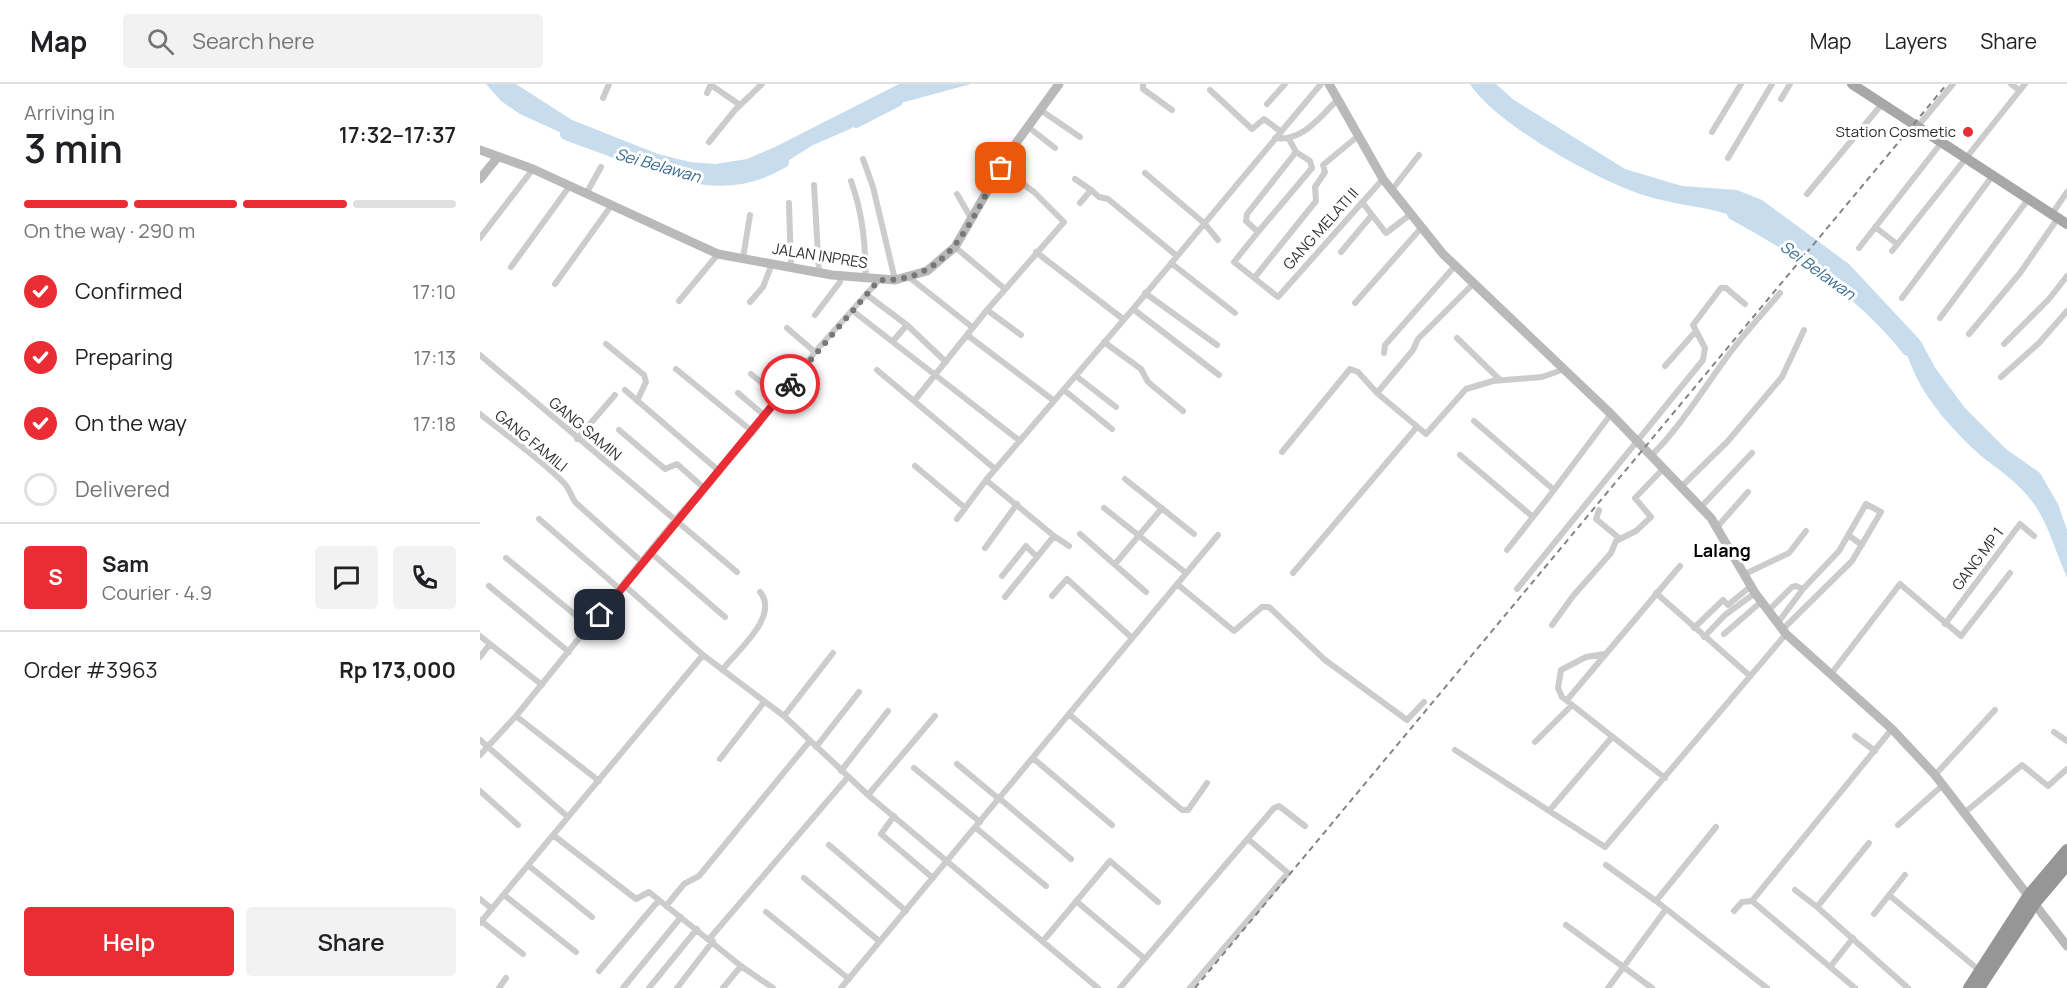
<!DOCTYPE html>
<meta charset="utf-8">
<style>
:root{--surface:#fff;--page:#f2f2f2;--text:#202124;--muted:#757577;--line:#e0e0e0;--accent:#ea2c34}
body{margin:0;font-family:Manrope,sans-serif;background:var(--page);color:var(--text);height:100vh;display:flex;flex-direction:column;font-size:22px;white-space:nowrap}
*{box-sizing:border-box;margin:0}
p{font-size:20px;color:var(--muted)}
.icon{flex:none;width:33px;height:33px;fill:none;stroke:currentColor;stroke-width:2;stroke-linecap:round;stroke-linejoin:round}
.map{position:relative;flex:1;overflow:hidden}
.panel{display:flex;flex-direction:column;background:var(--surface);width:480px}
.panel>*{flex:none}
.pin{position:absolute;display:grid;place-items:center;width:51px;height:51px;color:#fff;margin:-26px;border-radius:12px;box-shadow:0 3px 9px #0006}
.courier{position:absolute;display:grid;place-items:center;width:60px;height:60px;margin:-30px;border:4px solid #ea2c34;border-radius:50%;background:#fff;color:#222;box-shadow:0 2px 8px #0007}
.overview em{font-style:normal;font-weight:600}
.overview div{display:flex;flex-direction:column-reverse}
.overview{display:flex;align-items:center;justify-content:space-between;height:102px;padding:0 24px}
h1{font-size:39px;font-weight:600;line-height:45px}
.bar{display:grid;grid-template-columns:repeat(4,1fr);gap:9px 6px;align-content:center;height:72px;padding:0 24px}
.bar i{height:8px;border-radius:4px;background:var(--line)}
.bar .on{background:var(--accent)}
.bar p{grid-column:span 4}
.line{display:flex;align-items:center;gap:15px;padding:0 24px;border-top:2px solid var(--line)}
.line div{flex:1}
.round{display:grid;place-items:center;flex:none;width:63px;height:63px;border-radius:6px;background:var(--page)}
ol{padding:0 24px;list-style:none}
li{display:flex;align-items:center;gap:18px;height:66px}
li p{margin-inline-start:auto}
li .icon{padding:6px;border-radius:50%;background:var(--accent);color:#fff;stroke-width:4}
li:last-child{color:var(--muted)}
li i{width:33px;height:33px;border:3px solid var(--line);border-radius:50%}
.cta{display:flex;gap:12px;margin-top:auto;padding:12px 24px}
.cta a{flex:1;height:69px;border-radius:6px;background:var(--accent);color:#fff;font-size:24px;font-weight:600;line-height:69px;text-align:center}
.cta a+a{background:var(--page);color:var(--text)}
header{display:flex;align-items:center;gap:36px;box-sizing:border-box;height:84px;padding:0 30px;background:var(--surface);border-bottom:2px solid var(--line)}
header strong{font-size:28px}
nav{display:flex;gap:33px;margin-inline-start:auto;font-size:21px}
.search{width:420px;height:54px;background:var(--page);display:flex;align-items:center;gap:15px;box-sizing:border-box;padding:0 21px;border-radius:6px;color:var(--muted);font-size:22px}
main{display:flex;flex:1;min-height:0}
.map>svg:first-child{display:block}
</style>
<header>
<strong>Map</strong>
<div class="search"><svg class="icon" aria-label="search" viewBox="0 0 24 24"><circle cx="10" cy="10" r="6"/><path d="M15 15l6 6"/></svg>Search here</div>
<nav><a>Map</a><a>Layers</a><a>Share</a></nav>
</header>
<main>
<section class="panel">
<div class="overview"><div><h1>3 min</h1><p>Arriving in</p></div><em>17:32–17:37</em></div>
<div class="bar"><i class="on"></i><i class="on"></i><i class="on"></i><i></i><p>On the way · 290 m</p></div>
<ol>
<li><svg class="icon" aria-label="check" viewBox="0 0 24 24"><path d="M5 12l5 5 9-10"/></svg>Confirmed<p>17:10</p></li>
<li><svg class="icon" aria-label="check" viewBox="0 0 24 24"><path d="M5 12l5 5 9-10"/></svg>Preparing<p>17:13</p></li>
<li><svg class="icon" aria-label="check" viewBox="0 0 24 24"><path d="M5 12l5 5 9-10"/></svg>On the way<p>17:18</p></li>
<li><i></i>Delivered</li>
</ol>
<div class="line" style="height:108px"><b class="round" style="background:var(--accent);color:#fff">S</b><div><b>Sam</b><p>Courier · 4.9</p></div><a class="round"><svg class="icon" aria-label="chat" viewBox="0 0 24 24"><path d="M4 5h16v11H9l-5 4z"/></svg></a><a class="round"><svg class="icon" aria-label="phone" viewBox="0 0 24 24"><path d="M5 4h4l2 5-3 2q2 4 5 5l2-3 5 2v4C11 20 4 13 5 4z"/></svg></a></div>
<div class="line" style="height:78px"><div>Order #3963</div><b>Rp 173,000</b></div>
<div class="cta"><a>Help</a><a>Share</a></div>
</section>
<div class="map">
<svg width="1587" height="904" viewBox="0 0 1587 904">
<rect width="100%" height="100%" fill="#fff"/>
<path fill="#c7dded" d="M6,0H36L92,36L178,70L210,78L235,80L267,75L295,63L419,0H491L402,24L370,45L333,61L298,83L242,96L192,90L97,56L40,30L21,17Z
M990,0H1016L1034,16L1145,85L1202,102L1257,106L1282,116L1369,180L1440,256L1456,285L1485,324L1526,365L1560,389L1578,420L1587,446V493C1576,470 1570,444 1556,423C1542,401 1520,387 1500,371C1486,359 1474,345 1462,332C1454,321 1445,310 1439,298C1431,284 1427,267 1418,253C1393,215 1313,162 1272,140C1238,122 1199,123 1163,111C1117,96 1015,40 990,0Z"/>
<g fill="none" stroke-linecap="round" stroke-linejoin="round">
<path stroke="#c7dded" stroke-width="12" d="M376,38L417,17
M86,50L154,75
M188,86C227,100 267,100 303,78
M1253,130C1317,164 1383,209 1428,266"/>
<path stroke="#ccc" stroke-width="6" d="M663,0V5L692,26
M1531,0L1539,6
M231,1L260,21
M730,6L772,45L784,35L800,47
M227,9L231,0
M123,14L129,0
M1301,15L1310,0
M787,20L805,0
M559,25L600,53
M547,42L575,64
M1437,43L1473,0
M1232,48L1261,0
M795,54C821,58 840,34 857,16
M809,55L816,68L767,130L766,137L778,148L754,178L798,213L903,95
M229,58L255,26L282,0
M1248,74L1292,0
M383,75L393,103L415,196
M665,89L724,139L738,156
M595,95L611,106
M371,97C383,130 385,159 386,194
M334,101L339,188
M911,107L939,71
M106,110L121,83
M477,110L491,134
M1327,110L1402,20
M882,118L906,149L931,130
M309,119L311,183
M600,119L611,106L619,113L628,115L697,172
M1572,130L1587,108
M1395,143L1417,160
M778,148L832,84L830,77L816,68
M0,154L53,85
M475,163L525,205
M1379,164L1462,58
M1412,167L1545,0
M556,168L643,235
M861,168L892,131
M263,174L270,131
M691,179L755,229
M31,183L89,103
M775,193L836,117L835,103L845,88L843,81L878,52
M430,194L492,243
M75,200L131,122
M993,200L938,255L933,266L897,309L946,350L986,305L1013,297L1062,293L1082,286
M665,209L737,261
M387,211L427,241L466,278
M1422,214L1513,91
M199,217L238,170
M270,218L283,203L292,180
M875,219L942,143
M653,225L739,291
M507,226L541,251
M373,227L540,357
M335,231L360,198L361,191
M1460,234L1549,114
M307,244L335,268
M1489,250L1540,189L1578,134
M487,251L573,316
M977,254L1020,296
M413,257L427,241
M624,258L661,285L668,298L703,327
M126,260L164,291L166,298L157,317
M1524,260L1569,215L1587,192
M904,269L905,261L974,183
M0,271L257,488
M1185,282L1216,247
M196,285L273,348
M397,286L434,317L507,226L584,138L554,108L521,84
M271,290L299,313
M596,292L636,323
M1521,293L1559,259L1587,227
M145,306L239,387
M584,306L632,345
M258,309L285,332
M434,317L515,385
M0,330C28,353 60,374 84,399C90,405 91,413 96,419L162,478
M994,337L1074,406L1131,330
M139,346L185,385L197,380L224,404
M97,355L135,311
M802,368L870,285L878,288L897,309
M980,371L1053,433L1074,406
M1171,372C1200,343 1220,310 1244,277C1261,253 1281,232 1300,209
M435,382L484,423
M645,395L714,450
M506,396L574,452L525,513
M1201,403L1248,357L1302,293L1324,246
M1221,423L1272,369
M624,424L706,489
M1119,426L1116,435L1139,454
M59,435L141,506
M477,435L506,396L653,225L841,0
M1238,442L1268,408
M600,450L666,508
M1368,451L1382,461
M574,452L589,462
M505,464L537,420
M1027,466L1053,433
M170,468L245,533
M26,474L110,543
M635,480L682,424
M813,489L936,344
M1265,490L1309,469L1326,447
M522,492L546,462L557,473
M697,500L754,547L782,523H789L845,576L927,636L944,618
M9,502L89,568
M1037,505L1223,276L1225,264L1213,241L1241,204H1246L1265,220
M1176,509L1270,592
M572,512L587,495L651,553
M1288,527L1312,503L1316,502L1323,505L1359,467L1386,420L1401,428L1372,477L1302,546
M1297,540L1323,505
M1465,540L1540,440L1554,452
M1072,541L1093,512L1131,469L1136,457L1156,447L1171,433L1155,414L1183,385
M1214,544L1243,516L1248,521L1271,502
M1244,550L1281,518
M0,552L62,601
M1224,553L1245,531L1275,509
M1124,570L1106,573L1081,586L1078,604L1082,613L1185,694
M223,571L304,632L388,711L618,904
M0,573L9,561
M242,586C257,567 300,532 280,508
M1351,590L1420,500L1481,552L1530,489
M1087,616L1200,482
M590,631L702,726H708L727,699
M36,632L119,697
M304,632L353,569
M1574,648L1587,657
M1375,652L1395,667
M0,656L88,733L0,839
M1055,658L1092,621
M336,663L379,608
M975,666L1125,763L1306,550
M0,671L36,632L195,436L273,348L335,268L399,196
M240,675L284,618
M554,675L632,741
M477,680L519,715
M434,684L500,738
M361,687L408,627
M1455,691L1515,626
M0,707L38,741
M388,711L455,632
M519,714L591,775
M1069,727L1132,653
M1483,730L1542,681L1568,702L1587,685
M414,732L401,750L453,794
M88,733L223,571L144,501
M1418,741L1463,701
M496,744L566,802
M73,751L156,815L169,808L261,882L293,904
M1389,759L1337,823L1428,904
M349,761L426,827
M1126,781L1176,817L1287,904
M49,782L112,833
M324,794L399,857
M1315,806L1337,823
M24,811L96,868
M1409,811L1500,887
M0,815L12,825
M596,817L665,875
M1176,817L1236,743
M1272,817L1412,645
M1272,817L1375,904
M186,822L204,800L219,792L329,658
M1254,827L1262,818L1272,817
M286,828L369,895
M1394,830L1425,791
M0,836L43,870
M1086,841L1172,904
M230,854L368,693
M563,857L630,777L678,818
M1350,883L1373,854
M119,887L179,816
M19,904L26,894
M143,904L201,833
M169,904L217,845
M197,904L233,857
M243,904L261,882
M361,904L738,451
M640,904L794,724L799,722L825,742
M710,904L808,789L768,755
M1128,904L1186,825"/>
<path stroke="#b9b9b9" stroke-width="9" d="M849,0L903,95L963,170L1131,330L1231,434L1275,509L1306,550L1412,645L1455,691L1587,862
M0,66L53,85L238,170L352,191L415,196L447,187L475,163L531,66L579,0
M0,95L17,74"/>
<path stroke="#a7a7a7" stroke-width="10" d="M1372,0L1587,140"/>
<path stroke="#969696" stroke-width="12" d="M1489,904L1549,811L1587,766
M1499,904L1555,819L1587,781"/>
<path stroke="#848484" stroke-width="2" stroke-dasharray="6 4.5" stroke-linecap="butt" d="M715,904L1467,0"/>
</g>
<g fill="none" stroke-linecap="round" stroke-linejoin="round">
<path stroke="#787878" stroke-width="6" stroke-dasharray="0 10.8" d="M310,300L399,196C471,199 490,135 521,84"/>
<path stroke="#ea2c34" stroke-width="8" d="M120,531L310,300"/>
</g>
<circle fill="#ea2c34" stroke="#fff" stroke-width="2" cx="1488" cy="48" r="6"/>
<g text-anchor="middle" stroke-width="6" stroke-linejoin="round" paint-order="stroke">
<g font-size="15" fill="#2f2f2f" stroke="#fff" text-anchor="end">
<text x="1476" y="53">Station Cosmetic</text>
</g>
<g font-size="15" fill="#2f2f2f" stroke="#fff">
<text transform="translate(841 145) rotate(-48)" y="5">GANG MELATI II</text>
<text transform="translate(340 172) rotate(9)" y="5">JALAN INPRES</text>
<text transform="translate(105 345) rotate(40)" y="5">GANG SAMIN</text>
<text transform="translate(51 357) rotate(39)" y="5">GANG FAMILI</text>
<text transform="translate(1498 475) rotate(-53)" y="5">GANG MP 1</text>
</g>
<g font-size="16" font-style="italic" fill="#3a6e93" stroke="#fff">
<text transform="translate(178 81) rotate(16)" y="6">Sei Belawan</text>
<text transform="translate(1338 186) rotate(36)" y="6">Sei Belawan</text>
</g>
<g font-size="18" font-weight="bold" fill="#000" stroke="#fff">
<text x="1242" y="473">Lalang</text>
</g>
</g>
</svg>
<div class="pin" style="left:521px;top:84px;background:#ea580c"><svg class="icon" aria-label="bag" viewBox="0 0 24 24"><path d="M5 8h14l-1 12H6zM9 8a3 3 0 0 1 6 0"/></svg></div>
<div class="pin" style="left:120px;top:531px;background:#1f2937"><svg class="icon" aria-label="home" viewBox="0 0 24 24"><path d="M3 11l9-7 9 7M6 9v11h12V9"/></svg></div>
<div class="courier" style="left:310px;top:300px"><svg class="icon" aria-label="bike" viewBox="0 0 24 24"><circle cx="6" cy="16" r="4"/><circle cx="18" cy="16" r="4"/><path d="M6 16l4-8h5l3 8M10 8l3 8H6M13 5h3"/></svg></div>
</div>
</main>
